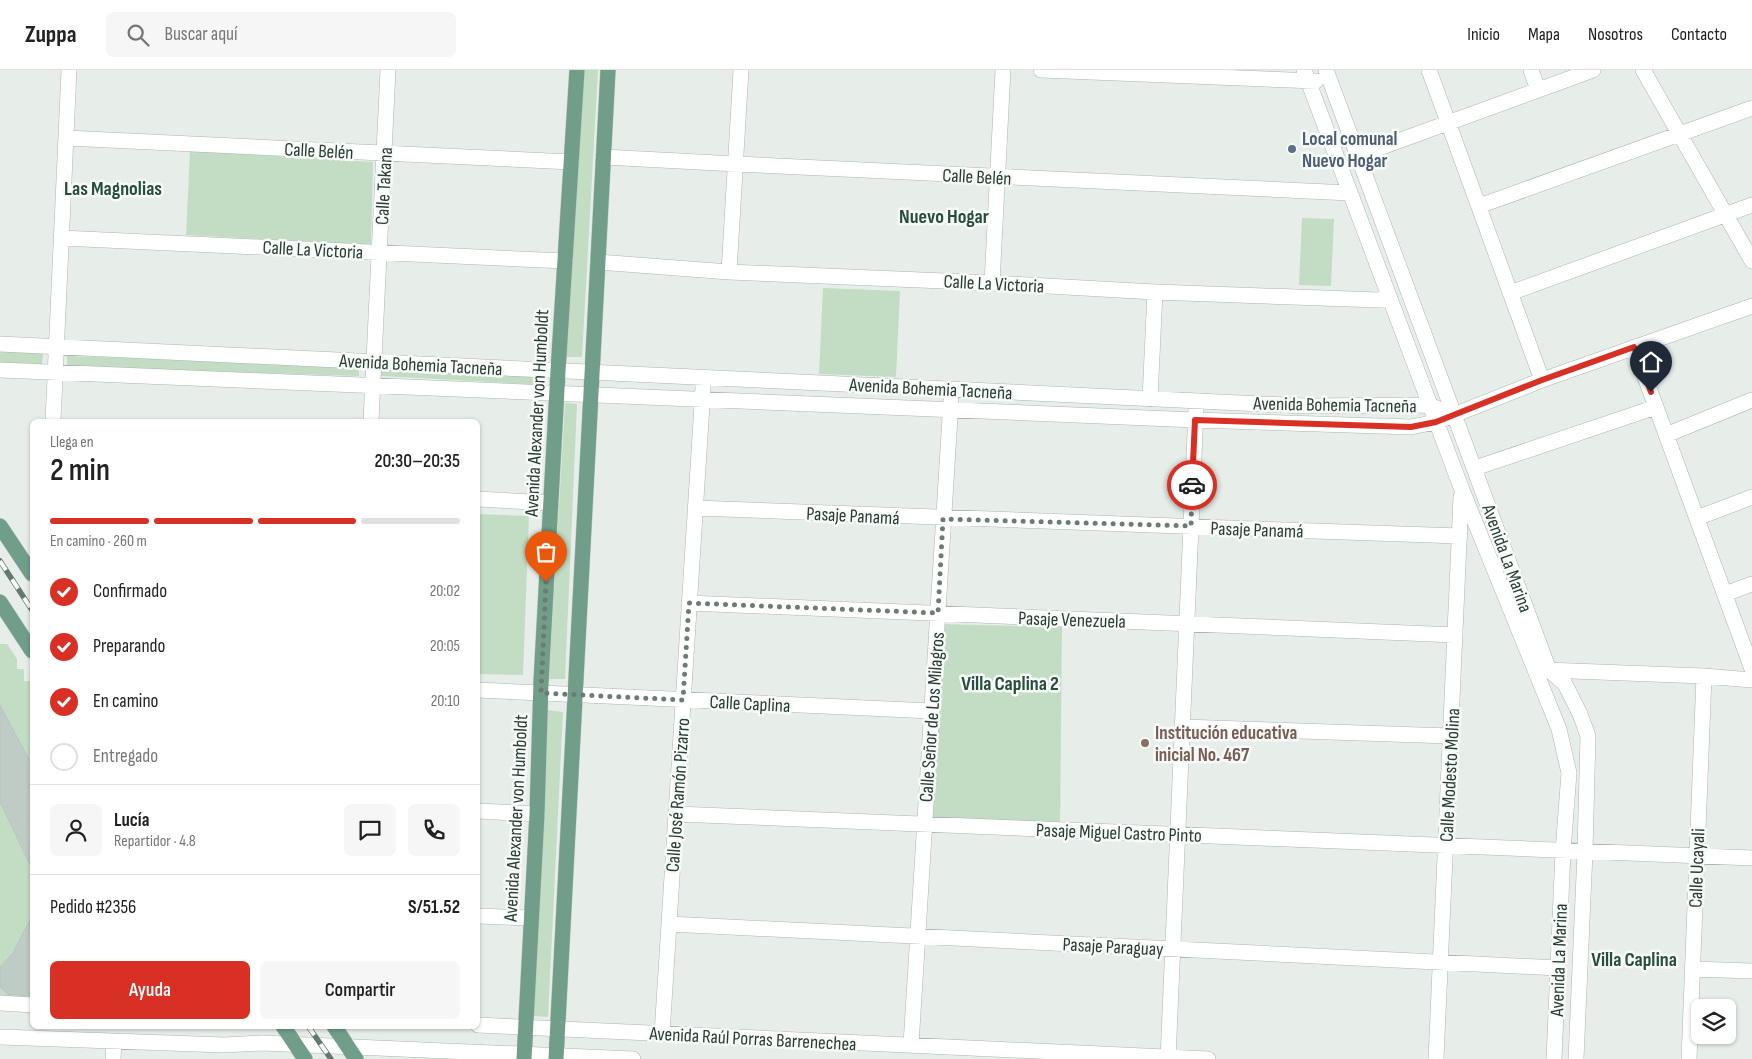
<!DOCTYPE html>
<html lang="es">
<meta charset="utf-8">
<style>
:root{--surface:#fff;--page:#f6f6f6;--text:#222;--muted:#767676;--line:#e0e0e0;--accent:#d93025}
body{margin:0;font-family:"Sofia Sans Condensed",sans-serif;background:var(--page);color:var(--text);height:100vh;display:flex;flex-direction:column;font-size:19px;white-space:nowrap}
*{box-sizing:border-box;margin:0}
p{font-size:16px;color:var(--muted)}
.icon{flex:none;width:28px;height:28px;fill:none;stroke:currentColor;stroke-width:2;stroke-linecap:round;stroke-linejoin:round}
.map{position:relative;flex:1;overflow:hidden}
.side{position:absolute;left:30px;top:349px;width:450px;height:610px;display:flex;flex-direction:column;background:var(--surface);border-radius:8px;box-shadow:0 1px 4px #0004}
.side>*{flex:none}
.fabs{position:absolute;left:1691px;top:929px;display:grid;gap:10px}
.fabs a{display:grid;place-items:center;width:45px;height:45px;border-radius:8px;background:var(--surface);box-shadow:0 1px 4px #0004;font-size:25px}
.pin{position:absolute;display:grid;place-items:center;width:42px;height:42px;color:#fff;margin:-51px -21px;border-radius:50% 50% 50% 0;rotate:-45deg;box-shadow:0 0 5px #0007}
.pin .icon{rotate:45deg}
.courier{position:absolute;display:grid;place-items:center;width:50px;height:50px;margin:-25px;border:4px solid #d93025;border-radius:50%;background:#fff;color:#222;box-shadow:0 1px 6px #0007}
.overview em{font-style:normal;font-weight:600}
.overview div{display:flex;flex-direction:column-reverse}
.overview{display:flex;align-items:center;justify-content:space-between;height:85px;padding:0 20px}
h1{font-size:32px;font-weight:600;line-height:38px}
.bar{display:grid;grid-template-columns:repeat(4,1fr);gap:8px 5px;align-content:center;height:60px;padding:0 20px}
.bar i{height:6px;border-radius:4px;background:var(--line)}
.bar .on{background:var(--accent)}
.bar p{grid-column:span 4}
.line{display:flex;align-items:center;gap:12px;padding:0 20px;border-top:1px solid var(--line)}
.line div{flex:1}
.round{display:grid;place-items:center;flex:none;width:52px;height:52px;border-radius:8px;background:var(--page)}
ol{padding:0 20px;list-style:none}
li{display:flex;align-items:center;gap:15px;height:55px}
li p{margin-inline-start:auto}
li .icon{padding:5px;border-radius:50%;background:var(--accent);color:#fff;stroke-width:4}
li:last-child{color:var(--muted)}
li i{width:28px;height:28px;border:2px solid var(--line);border-radius:50%}
.primary-button{display:flex;gap:10px;margin-top:auto;padding:10px 20px}
.primary-button a{flex:1;height:58px;border-radius:8px;background:var(--accent);color:#fff;font-size:20px;font-weight:600;line-height:58px;text-align:center}
.primary-button a+a{background:var(--page);color:var(--text)}
header{display:flex;align-items:center;gap:30px;box-sizing:border-box;height:70px;padding:0 25px;background:var(--surface);border-bottom:1px solid var(--line)}
header strong{font-size:24px}
nav{display:flex;gap:28px;margin-inline-start:auto;font-size:18px}
.search{width:350px;height:45px;background:var(--page);display:flex;align-items:center;gap:12px;box-sizing:border-box;padding:0 18px;border-radius:8px;color:var(--muted);font-size:19px}
.map>svg:first-child{display:block}
</style>
<header>
<strong>Zuppa</strong>
<div class="search"><svg class="icon" aria-label="search" viewBox="0 0 24 24"><circle cx="10" cy="10" r="6"/><path d="M15 15l6 6"/></svg>Buscar aquí</div>
<nav><a>Inicio</a><a>Mapa</a><a>Nosotros</a><a>Contacto</a></nav>
</header>
<div class="map">
<svg width="1752" height="989" viewBox="0 0 1752 989">
<rect width="100%" height="100%" fill="#e7eee9"/>
<path fill="#c3dcc4" d="M584,0H598L582,287H566Z
M190,81L373,92L371,175L186,165Z
M1302,148L1334,149L1331,216L1299,215Z
M823,218L900,221L896,307L819,304Z
M0,281L43,283L42,295L0,293Z
M67,286L359,295V306L67,297Z
M381,296L544,306V315L381,306Z
M565,333L577,334L565,609H549Z
M478,444L529,446L523,605L478,604Z
M941,554L1062,557L1060,758L933,752Z
M0,574H7L17,589V599H24V611H32V931L0,929Z
M546,640L563,642L548,947L533,946Z"/>
<path fill="#bfcbc5" stroke="#bac7bf" d="M0,635L32,695V799L0,732Z
M32,846V926L8,924L0,917V897L13,883Z"/>
<g fill="none" stroke-linecap="round" stroke-linejoin="round">
<g stroke="#aab6af" stroke-width="16">
<path id="minor" d="M1041,0L1316,11
M1304,0L1462,420L1559,659L1569,703L1563,781L1554,989
M1326,0L1549,600L1565,614L1580,644L1588,666L1585,782L1576,989
M1429,0L1542,310
M1531,0L1538,20
M1643,0L1752,191
M66,68L571,92
M1357,86L1593,0
M603,87L737,94L1350,123
M1479,136L1752,38
M61,168L565,191
M598,192L729,202L992,213L1155,222L1378,230L1389,228
M729,202L741,0
M992,213L1003,0
M1510,223L1752,135
M0,274L1305,336L1429,335L1453,345
M1634,277L1752,599
M0,300L1195,350L1411,357L1436,352L1542,310L1752,236
M1150,329L1155,222
M53,351L69,0
M371,351L388,0
M1666,365L1752,330
M1475,398L1656,337
M478,429L551,433
M695,438C950,449 1205,457 1460,466
M1697,448L1752,427
M1725,524L1752,514
M689,533L1455,565
M1546,600L1704,606L1752,610
M478,620L932,641
M1182,657L1451,666
M478,741L537,744
M676,744L1752,788
M478,846L531,848
M669,854L1558,898
M1692,899L1752,901
M0,933L32,935
M478,955L1208,989
M662,964L703,319
M0,967L224,975L262,973L633,989
M911,975L951,331
M113,989L114,972
M1168,989L1196,340
M1436,989L1461,427
M1689,989L1704,606"/>
</g>
<g stroke="#c3c9c6" stroke-width="16">
<path id="major" d="M0,456L32,504
M0,532L32,581
M283,956L305,989
M334,956L356,989
M524,989L537,744L541,612L558,301L577,0
M556,989L608,0"/>
</g>
<use href="#minor" stroke="#fff" stroke-width="15"/>
<use href="#major" stroke="#719e89" stroke-width="15"/>
<g stroke="#63796e" stroke-width="5.5">
<path id="rail" d="M0,491L32,540
M308,956L331,989"/>
</g>
<use href="#rail" stroke="#f7faf8" stroke-width="4" stroke-dasharray="11" stroke-linecap="butt"/>
</g>
<g fill="none" stroke-linecap="round" stroke-linejoin="round">
<path stroke="#6b7c73" stroke-width="5" stroke-dasharray="0 9" d="M546,512L541,623L683,630L689,533L938,543L943,449L1191,456L1192,415"/>
<path stroke="#d93025" stroke-width="6" d="M1192,415L1195,350L1411,357L1436,352L1542,310L1634,277L1651,322"/>
</g>
<circle fill="#5c6f8a" stroke="#f7faf8" stroke-width="2" cx="1292" cy="79" r="5"/>
<circle fill="#8d6e63" stroke="#f7faf8" stroke-width="2" cx="1145" cy="673" r="5"/>
<g text-anchor="middle" stroke-width="5" stroke-linejoin="round" paint-order="stroke">
<g font-size="19" font-weight="bold" fill="#4e5e75" stroke="#f7faf8" text-anchor="start">
<text x="1302" y="75">Local comunal<tspan x="1302" dy="22">Nuevo Hogar</tspan></text>
</g>
<g font-size="19" fill="#283e33" stroke="#f7faf8">
<text transform="translate(319 80) rotate(3)" y="7">Calle Belén</text>
<text transform="translate(977 106) rotate(3)" y="7">Calle Belén</text>
<text transform="translate(383 116) rotate(-87)" y="7">Calle Takana</text>
<text transform="translate(313 179) rotate(3)" y="7">Calle La Victoria</text>
<text transform="translate(994 213) rotate(3)" y="7">Calle La Victoria</text>
<text transform="translate(421 294) rotate(3)" y="7">Avenida Bohemia Tacneña</text>
<text transform="translate(931 318) rotate(3)" y="7">Avenida Bohemia Tacneña</text>
<text transform="translate(1335 334) rotate(1)" y="7">Avenida Bohemia Tacneña</text>
<text transform="translate(536 343) rotate(-87)" y="7">Avenida Alexander von Humboldt</text>
<text transform="translate(853 445) rotate(3)" y="7">Pasaje Panamá</text>
<text transform="translate(1257 459) rotate(2)" y="7">Pasaje Panamá</text>
<text transform="translate(1508 488) rotate(70)" y="7">Avenida La Marina</text>
<text transform="translate(1072 549) rotate(2)" y="7">Pasaje Venezuela</text>
<text transform="translate(750 633) rotate(3)" y="7">Calle Caplina</text>
<text transform="translate(931 647) rotate(-86)" y="7">Calle Señor de Los Milagros</text>
<text transform="translate(1449 705) rotate(-87)" y="7">Calle Modesto Molina</text>
<text transform="translate(677 725) rotate(-86)" y="7">Calle José Ramón Pizarro</text>
<text transform="translate(515 748) rotate(-87)" y="7">Avenida Alexander von Humboldt</text>
<text transform="translate(1119 762) rotate(2)" y="7">Pasaje Miguel Castro Pinto</text>
<text transform="translate(1696 798) rotate(-88)" y="7">Calle Ucayali</text>
<text transform="translate(1113 876) rotate(3)" y="7">Pasaje Paraguay</text>
<text transform="translate(1558 890) rotate(-88)" y="7">Avenida La Marina</text>
<text transform="translate(753 968) rotate(3)" y="7">Avenida Raúl Porras Barrenechea</text>
</g>
<g font-size="19" font-weight="bold" fill="#785e54" stroke="#f7faf8" text-anchor="start">
<text x="1155" y="669">Institución educativa<tspan x="1155" dy="22">inicial No. 467</tspan></text>
</g>
<g font-size="20" font-weight="bold" fill="#264e3c" stroke="#f7faf8">
<text x="113" y="125">Las Magnolias</text>
<text x="944" y="153">Nuevo Hogar</text>
<text x="1010" y="620">Villa Caplina 2</text>
<text x="1634" y="896">Villa Caplina</text>
</g>
</g>
</svg>
<div class="fabs">
<a><svg class="icon" aria-label="layers" viewBox="0 0 24 24"><path d="M12 4l9 5-9 5-9-5zM3 14l9 5 9-5"/></svg></a>
</div>
<div class="pin" style="left:546px;top:512px;background:#ea580c"><svg class="icon" aria-label="bag" viewBox="0 0 24 24"><path d="M5 8h14l-1 12H6zM9 8a3 3 0 0 1 6 0"/></svg></div>
<div class="pin" style="left:1651px;top:322px;background:#1f2937"><svg class="icon" aria-label="home" viewBox="0 0 24 24"><path d="M3 11l9-7 9 7M6 9v11h12V9"/></svg></div>
<div class="courier" style="left:1192px;top:415px"><svg class="icon" aria-label="car" viewBox="0 0 24 24"><path d="M5 17H2v-5l4-1 3-4h7l3 4 3 1v5h-3M9 17h6M6 11h13"/><circle cx="7" cy="17" r="2"/><circle cx="17" cy="17" r="2"/></svg></div>
<section class="side">
<div class="overview"><div><h1>2 min</h1><p>Llega en</p></div><em>20:30–20:35</em></div>
<div class="bar"><i class="on"></i><i class="on"></i><i class="on"></i><i></i><p>En camino · 260 m</p></div>
<ol>
<li><svg class="icon" aria-label="check" viewBox="0 0 24 24"><path d="M5 12l5 5 9-10"/></svg>Confirmado<p>20:02</p></li>
<li><svg class="icon" aria-label="check" viewBox="0 0 24 24"><path d="M5 12l5 5 9-10"/></svg>Preparando<p>20:05</p></li>
<li><svg class="icon" aria-label="check" viewBox="0 0 24 24"><path d="M5 12l5 5 9-10"/></svg>En camino<p>20:10</p></li>
<li><i></i>Entregado</li>
</ol>
<div class="line" style="height:90px"><a class="round"><svg class="icon" aria-label="person" viewBox="0 0 24 24"><circle cx="12" cy="8" r="4"/><path d="M4 21q1-7 8-7t8 7"/></svg></a><div><b>Lucía</b><p>Repartidor · 4.8</p></div><a class="round"><svg class="icon" aria-label="chat" viewBox="0 0 24 24"><path d="M4 5h16v11H9l-5 4z"/></svg></a><a class="round"><svg class="icon" aria-label="phone" viewBox="0 0 24 24"><path d="M5 4h4l2 5-3 2q2 4 5 5l2-3 5 2v4C11 20 4 13 5 4z"/></svg></a></div>
<div class="line" style="height:65px"><div>Pedido #2356</div><b>S/51.52</b></div>
<div class="primary-button"><a>Ayuda</a><a>Compartir</a></div>
</section>
</div>
